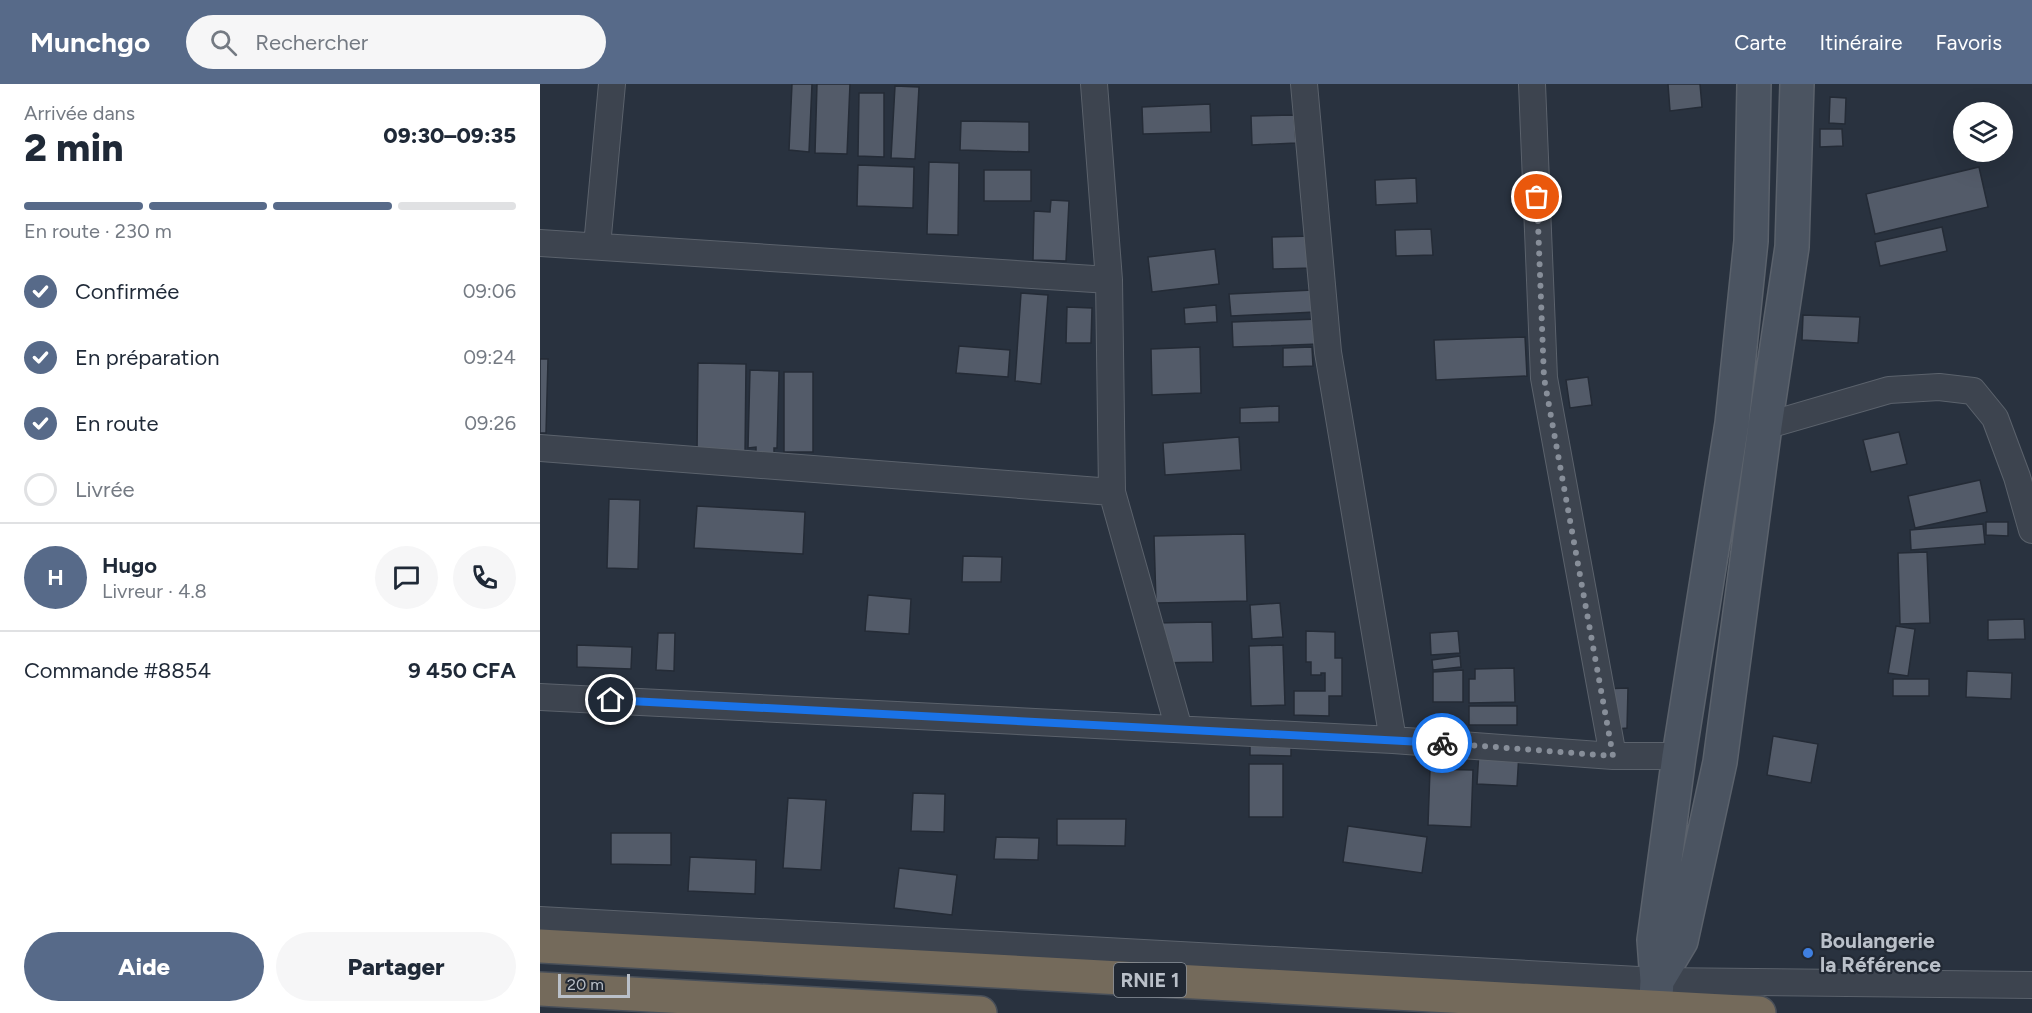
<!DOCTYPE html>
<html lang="fr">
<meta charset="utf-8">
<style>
:root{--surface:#fff;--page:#f6f6f7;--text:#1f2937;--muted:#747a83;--line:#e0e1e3;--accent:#576a89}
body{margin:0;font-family:Figtree,sans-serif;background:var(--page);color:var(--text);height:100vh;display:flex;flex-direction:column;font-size:22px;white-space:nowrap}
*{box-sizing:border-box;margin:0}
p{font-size:20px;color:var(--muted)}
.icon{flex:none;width:33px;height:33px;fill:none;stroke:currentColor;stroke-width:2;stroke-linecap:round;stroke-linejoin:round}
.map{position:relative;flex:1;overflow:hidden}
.drawer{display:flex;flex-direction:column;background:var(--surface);width:540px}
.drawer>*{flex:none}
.buttons{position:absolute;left:1413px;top:18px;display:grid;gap:12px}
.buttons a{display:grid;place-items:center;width:60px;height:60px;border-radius:50%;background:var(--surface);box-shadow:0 6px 24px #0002;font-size:30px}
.scale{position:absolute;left:18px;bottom:15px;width:72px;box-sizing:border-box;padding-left:6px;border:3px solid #bac0c9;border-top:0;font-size:16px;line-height:21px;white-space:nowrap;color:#bac0c9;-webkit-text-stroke:4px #222934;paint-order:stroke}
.pin{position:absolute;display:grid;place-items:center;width:51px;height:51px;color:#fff;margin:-26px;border:3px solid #fff;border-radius:50%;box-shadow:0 2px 6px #0007}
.courier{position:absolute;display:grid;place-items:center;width:60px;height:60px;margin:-30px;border:4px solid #1a73e8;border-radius:50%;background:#fff;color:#222;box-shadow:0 2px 8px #0007}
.overview em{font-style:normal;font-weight:800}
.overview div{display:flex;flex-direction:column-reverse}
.overview{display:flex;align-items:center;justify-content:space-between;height:102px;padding:0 24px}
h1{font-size:39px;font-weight:800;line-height:45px}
.bar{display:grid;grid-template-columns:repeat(4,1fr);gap:9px 6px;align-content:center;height:72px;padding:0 24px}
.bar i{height:8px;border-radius:4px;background:var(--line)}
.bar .active{background:var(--accent)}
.bar p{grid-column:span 4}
.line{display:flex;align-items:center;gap:15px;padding:0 24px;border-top:2px solid var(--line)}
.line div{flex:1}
.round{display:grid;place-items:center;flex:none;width:63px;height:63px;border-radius:32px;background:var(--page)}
ol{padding:0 24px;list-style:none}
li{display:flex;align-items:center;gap:18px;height:66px}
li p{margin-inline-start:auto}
li .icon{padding:6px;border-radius:50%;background:var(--accent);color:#fff;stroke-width:4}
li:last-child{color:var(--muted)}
li i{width:33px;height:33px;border:3px solid var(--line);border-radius:50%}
.action{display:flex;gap:12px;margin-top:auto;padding:12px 24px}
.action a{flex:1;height:69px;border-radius:36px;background:var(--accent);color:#fff;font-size:24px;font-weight:800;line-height:69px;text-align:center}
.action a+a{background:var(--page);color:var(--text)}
header{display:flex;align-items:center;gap:36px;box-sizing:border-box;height:84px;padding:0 30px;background:var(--accent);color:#fff}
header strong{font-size:28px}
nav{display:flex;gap:33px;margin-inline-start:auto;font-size:21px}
.search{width:420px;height:54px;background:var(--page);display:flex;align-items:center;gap:15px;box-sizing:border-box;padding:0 21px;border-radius:33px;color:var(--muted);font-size:22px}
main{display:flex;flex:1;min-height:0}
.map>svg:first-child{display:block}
</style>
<header>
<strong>Munchgo</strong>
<div class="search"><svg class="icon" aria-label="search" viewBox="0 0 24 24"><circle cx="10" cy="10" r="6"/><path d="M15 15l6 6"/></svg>Rechercher</div>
<nav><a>Carte</a><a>Itinéraire</a><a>Favoris</a></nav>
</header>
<main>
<section class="drawer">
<div class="overview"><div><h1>2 min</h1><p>Arrivée dans</p></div><em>09:30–09:35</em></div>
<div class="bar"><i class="active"></i><i class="active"></i><i class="active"></i><i></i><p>En route · 230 m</p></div>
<ol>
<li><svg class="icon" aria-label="check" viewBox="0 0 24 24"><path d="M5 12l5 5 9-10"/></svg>Confirmée<p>09:06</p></li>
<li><svg class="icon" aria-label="check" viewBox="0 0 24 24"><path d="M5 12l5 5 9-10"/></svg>En préparation<p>09:24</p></li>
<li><svg class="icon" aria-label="check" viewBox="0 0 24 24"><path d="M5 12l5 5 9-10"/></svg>En route<p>09:26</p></li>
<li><i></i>Livrée</li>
</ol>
<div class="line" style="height:108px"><b class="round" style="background:var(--accent);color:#fff">H</b><div><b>Hugo</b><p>Livreur · 4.8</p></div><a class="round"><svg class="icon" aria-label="chat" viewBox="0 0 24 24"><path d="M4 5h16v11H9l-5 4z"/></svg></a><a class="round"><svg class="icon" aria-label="phone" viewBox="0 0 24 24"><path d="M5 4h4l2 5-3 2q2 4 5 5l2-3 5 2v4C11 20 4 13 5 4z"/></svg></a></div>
<div class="line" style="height:78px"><div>Commande #8854</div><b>9 450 CFA</b></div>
<div class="action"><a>Aide</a><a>Partager</a></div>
</section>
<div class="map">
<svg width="1492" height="929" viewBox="0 0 1492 929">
<rect width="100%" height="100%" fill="#29323f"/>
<path fill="#535b69" stroke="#242b36" stroke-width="1.5" d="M252,0H272L269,68L249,66Z
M277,0H310L307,70L275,69Z
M1128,0H1160L1162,23L1130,27Z
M355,2L379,3L375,75L351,74Z
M319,9H344V73L318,72Z
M1290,13L1306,14L1305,40L1289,39Z
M670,20L671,48L603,50L602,23Z
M754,31L756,59L712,61L711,32Z
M421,37L489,38V68L420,66Z
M1280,45H1302L1303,62L1280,63Z
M389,78L419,79L418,151L387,150Z
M318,81L374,83L373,124L317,122Z
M1439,83L1448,123L1335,150L1326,110Z
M444,86H491V117H444Z
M876,94L877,119L836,121L835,96Z
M511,116L529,117L526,177L493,176L494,127L510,128Z
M1402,143L1407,167L1340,182L1335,158Z
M891,145L893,171L856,172L855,146Z
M773,152L774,184L733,185L732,153Z
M675,165L679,200L612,208L608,173Z
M773,206L775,228L691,232L689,210Z
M481,209L508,211L501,300L475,297Z
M676,221L677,238L645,240L644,224Z
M527,223L552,224L551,259H526Z
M1263,231L1320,233L1318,259L1262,256Z
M779,235L780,260L693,263L692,238Z
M985,253L987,292L896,296L894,256Z
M419,262L470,266L468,293L416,289Z
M660,263L661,309L612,311L611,265Z
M772,263L773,282L743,283V264Z
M0,275H8L6,349H0Z
M158,279L206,280L205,370L157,369Z
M210,286L239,287L237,364H234V373L216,372V363L208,364Z
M244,288H273V368H244Z
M1048,293L1052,321L1030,324L1026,296Z
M739,322V338L700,339V324Z
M1359,348L1367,380L1331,388L1323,356Z
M699,353L701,386L625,391L623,359Z
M1440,396L1447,428L1375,444L1368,412Z
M69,415L100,416L98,485L67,484Z
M157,422L265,428L263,470L154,464Z
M1446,438H1468V452L1446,451Z
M1443,440L1445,460L1371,466L1370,446Z
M705,450L707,517L616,519L614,452Z
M1387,468L1390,539L1360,540L1358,469Z
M423,472L462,473L461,498H422Z
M328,511L371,515L369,550L325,547Z
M740,519L743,553L712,555L710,521Z
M1484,535L1485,555L1448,556V536Z
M672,538L673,578L613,579V539Z
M1356,542L1375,545L1368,592L1348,589Z
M766,547L795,548V574H802V612H789V632L754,631V607H785V589H781V591H771V578H766Z
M918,547L920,569L891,571L890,549Z
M118,549H135L134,587L116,586Z
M37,561L92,563L91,585L37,583Z
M743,561L745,621L711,622L709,562Z
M920,572L921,583L893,586L892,576Z
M974,584L975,618L929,619V595H935V585Z
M923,586V618H893V588Z
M1427,587L1472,589L1471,615L1426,613Z
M1353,595H1389V612H1353Z
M1088,604L1087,644L1068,646L1060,605Z
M929,622H977V641H929Z
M710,647L751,648V672L710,671Z
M1233,652L1278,660L1271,699L1227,691Z
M939,667L979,669L977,702L937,700Z
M709,680H743V733H709Z
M890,685L933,686L931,743L888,741Z
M373,709L405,710L404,748L371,747Z
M248,714L286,716L281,786L243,784Z
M517,735H586L585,762L517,761Z
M808,742L887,753L882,789L803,778Z
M71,749H131V781L71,780Z
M456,753L499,754L498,776L454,775Z
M150,773L216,776L215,810L148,807Z
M359,784L417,791L412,831L354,824Z"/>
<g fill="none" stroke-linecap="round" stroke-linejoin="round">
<g stroke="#5b626c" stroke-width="28">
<path id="street" d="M554,0L569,196L572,408L639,645
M764,0L788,268L853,656
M992,0L1004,294L1073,672
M0,159L569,196
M57,162L72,0
M1225,342L1349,306L1399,303L1433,307L1455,334L1477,393L1492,446
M0,364L572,408
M0,613L853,656L1073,672H1139
M0,836L1117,897L1492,901"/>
</g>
<g stroke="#5b626c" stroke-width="36">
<path id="secondary" d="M1117,897L1141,857L1180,678L1225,342L1252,163L1257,0
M1115,929L1117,897L1114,856L1139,672L1192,339L1211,157L1214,0"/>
</g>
<g stroke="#484f59" stroke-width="36">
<path id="highway" d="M0,862L1219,929
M0,905L440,929"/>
</g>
<use href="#street" stroke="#3d444f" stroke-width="26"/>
<use href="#secondary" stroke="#4b5461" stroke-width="33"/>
<use href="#highway" stroke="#746a5b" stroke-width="33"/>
</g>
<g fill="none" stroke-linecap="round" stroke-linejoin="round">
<path stroke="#878e99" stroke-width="6" stroke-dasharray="0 10.8" d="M902,659L1073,672L1004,294L997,113"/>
<path stroke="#1a73e8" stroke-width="8" d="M71,616L902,659"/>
</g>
<circle fill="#3f7fe0" stroke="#222934" stroke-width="2" cx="1268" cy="869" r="6"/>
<g text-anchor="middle" stroke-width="4.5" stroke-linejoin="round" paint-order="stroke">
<rect fill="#222934" stroke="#8c939c" stroke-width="1.5" x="574" y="879" width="72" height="34" rx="4.5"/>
<g font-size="20" font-weight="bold" fill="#bac0c9">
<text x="610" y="903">RNIE 1</text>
</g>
<g font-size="21" font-weight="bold" fill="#bac0c9" stroke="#222934" text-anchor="start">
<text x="1280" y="864">Boulangerie<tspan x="1280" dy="24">la Référence</tspan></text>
</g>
</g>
</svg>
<div class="buttons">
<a><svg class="icon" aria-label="layers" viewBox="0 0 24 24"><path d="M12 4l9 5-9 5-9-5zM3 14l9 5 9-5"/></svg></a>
</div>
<div class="scale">20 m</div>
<div class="pin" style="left:997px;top:113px;background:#ea580c"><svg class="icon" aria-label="bag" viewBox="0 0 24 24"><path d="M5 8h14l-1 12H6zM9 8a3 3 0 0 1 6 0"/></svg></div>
<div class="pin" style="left:71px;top:616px;background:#1f2937"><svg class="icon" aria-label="home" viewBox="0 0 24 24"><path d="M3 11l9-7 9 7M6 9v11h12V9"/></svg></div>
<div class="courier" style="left:902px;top:659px"><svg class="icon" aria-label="bike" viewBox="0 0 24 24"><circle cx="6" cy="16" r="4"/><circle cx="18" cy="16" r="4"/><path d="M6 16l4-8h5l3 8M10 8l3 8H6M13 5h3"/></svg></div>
</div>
</main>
